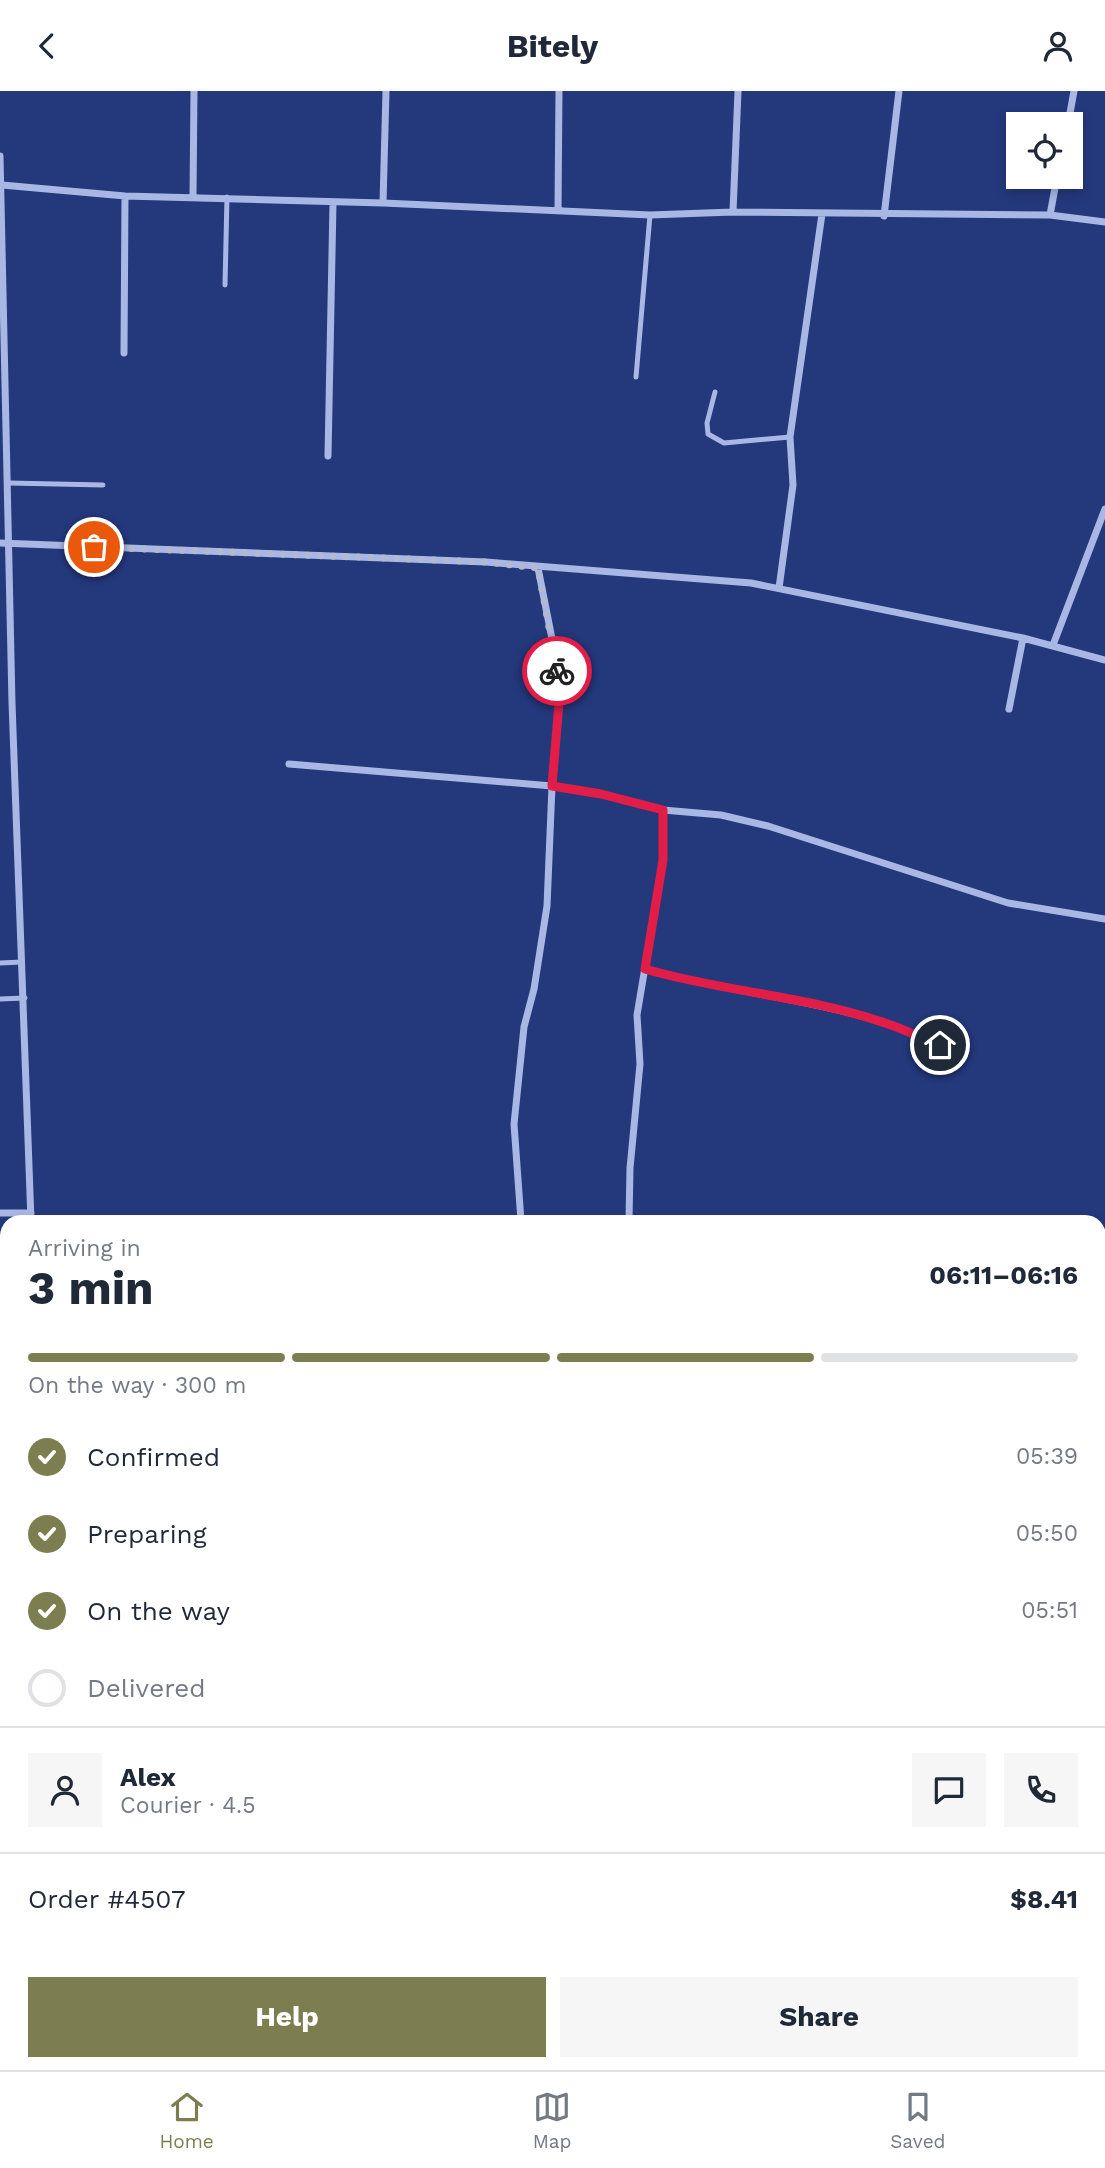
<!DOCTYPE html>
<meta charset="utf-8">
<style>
:root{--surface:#fff;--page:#f6f6f7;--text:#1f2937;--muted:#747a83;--line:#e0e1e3;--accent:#7d7e4f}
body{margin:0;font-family:"Work Sans",sans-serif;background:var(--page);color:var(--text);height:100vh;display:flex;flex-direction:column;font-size:26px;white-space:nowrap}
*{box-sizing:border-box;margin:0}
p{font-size:23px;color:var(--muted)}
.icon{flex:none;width:38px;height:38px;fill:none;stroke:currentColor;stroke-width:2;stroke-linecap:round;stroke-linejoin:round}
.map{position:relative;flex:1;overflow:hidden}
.drawer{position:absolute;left:0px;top:1124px;width:1106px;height:856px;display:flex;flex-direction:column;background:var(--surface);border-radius:21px 21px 0 0;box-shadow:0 4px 10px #0003}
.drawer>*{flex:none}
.fabs{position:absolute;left:1006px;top:21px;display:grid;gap:14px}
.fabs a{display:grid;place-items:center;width:77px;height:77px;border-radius:0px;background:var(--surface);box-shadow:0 4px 10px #0003;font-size:35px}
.pin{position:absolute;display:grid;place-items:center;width:60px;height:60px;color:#fff;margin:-30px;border:4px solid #fff;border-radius:50%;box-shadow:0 2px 7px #0007}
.courier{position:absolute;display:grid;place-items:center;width:70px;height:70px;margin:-35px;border:5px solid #e11d48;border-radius:50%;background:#fff;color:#222;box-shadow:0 2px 9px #0007}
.head em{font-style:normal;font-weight:700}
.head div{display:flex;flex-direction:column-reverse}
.head{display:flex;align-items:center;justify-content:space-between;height:119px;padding:0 28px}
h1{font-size:46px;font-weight:700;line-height:52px}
.bar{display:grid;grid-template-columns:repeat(4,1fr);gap:10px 7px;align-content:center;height:84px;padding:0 28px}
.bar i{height:9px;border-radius:5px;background:var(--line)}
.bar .on{background:var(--accent)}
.bar p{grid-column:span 4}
.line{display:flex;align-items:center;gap:18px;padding:0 28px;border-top:2px solid var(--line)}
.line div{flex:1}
.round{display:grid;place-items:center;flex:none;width:74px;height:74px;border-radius:0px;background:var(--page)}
ol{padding:0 28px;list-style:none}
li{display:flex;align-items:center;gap:21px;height:77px}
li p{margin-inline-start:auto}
li .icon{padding:7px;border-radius:50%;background:var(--accent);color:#fff;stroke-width:4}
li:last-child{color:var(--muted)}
li i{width:38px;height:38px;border:4px solid var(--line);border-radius:50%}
.button{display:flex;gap:14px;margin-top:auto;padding:14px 28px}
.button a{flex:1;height:80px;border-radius:0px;background:var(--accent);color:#fff;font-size:28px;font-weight:700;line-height:80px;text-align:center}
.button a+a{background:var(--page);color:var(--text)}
header{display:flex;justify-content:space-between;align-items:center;height:91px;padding:0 28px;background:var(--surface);font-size:32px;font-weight:700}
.dock{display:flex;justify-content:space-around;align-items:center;height:98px;border-top:2px solid var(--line);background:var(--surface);font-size:19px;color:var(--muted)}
.dock a{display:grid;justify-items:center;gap:4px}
.dock .on{color:var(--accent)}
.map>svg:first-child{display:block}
</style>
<header><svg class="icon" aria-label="back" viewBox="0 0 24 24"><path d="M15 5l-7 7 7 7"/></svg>Bitely<svg class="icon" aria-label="person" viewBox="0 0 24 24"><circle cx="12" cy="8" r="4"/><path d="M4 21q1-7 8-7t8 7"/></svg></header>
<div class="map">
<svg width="1105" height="1979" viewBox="0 0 1105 1979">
<rect width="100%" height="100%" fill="#24387c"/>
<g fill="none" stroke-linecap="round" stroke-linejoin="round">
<path stroke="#a9b7e5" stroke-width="5" d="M225,194L227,106
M636,286L650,124
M715,301L707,332L708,343L724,352L790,346
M9,392L103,394
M0,872L22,871
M0,908L25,907
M773,1972L775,1979"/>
<path stroke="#a9b7e5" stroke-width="7" d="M1068,33L1074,0
M0,65L12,612L31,1130
M2,94L125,105L383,112L650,124L733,121L1050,124L1105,131
M193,106L194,0
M383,112L386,0
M558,119L559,0
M733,121L738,0
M1050,124L1057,86
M884,125L899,0
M124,262L125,105
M328,365L333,112
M0,452L486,471L751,492L1023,547L1105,569
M538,477L556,568L559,612L552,695L601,703L663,719L721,724L768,735L1008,812L1105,828
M779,497L793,394L790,346L822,123
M1053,554L1105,418
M1009,618L1023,547
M289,673L552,695L547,815L534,898L524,936L514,1033L521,1130
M645,878C723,900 804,907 882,931C907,939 932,951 957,961
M0,1122H31
M629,1130L630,1077L640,973L637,924L663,769V719
M1099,1248L1105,1245
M0,1397L7,1396
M1099,1551L1105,1547
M1099,1564L1105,1567
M0,1601H7
M1099,1823L1105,1822
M0,1930H7
M117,1972V1979
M332,1979L333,1972
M464,1979V1972
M637,1979V1972
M887,1979L888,1972"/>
</g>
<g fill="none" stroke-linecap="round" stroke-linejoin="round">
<path stroke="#b2b9d1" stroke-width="7" stroke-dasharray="0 12.6" d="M94,456L486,471L538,477L557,580"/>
<path stroke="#e11d48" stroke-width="9" d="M557,580L559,612L552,695L601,703L663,719V769L645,878C724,901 808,905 885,932C904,938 921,947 940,954"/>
</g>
</svg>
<div class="fabs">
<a><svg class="icon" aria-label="locate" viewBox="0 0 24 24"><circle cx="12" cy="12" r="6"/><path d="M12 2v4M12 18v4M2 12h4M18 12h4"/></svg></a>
</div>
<div class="pin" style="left:94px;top:456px;background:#ea580c"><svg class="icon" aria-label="bag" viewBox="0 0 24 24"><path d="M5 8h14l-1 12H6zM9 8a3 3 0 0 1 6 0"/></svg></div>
<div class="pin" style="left:940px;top:954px;background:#1f2937"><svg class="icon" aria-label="home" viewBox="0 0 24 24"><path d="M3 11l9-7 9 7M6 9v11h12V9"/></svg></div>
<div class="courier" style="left:557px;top:580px"><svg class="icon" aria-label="bike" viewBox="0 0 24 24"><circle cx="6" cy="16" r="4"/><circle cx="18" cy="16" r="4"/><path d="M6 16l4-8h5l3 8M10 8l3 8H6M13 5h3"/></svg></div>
<section class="drawer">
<div class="head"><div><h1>3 min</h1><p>Arriving in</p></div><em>06:11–06:16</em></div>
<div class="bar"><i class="on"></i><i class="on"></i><i class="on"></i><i></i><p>On the way · 300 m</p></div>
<ol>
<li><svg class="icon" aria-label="check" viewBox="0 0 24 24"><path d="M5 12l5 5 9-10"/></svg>Confirmed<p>05:39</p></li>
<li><svg class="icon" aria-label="check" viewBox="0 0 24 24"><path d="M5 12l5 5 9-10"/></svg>Preparing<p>05:50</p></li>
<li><svg class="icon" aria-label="check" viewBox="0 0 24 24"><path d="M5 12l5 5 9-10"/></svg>On the way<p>05:51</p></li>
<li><i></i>Delivered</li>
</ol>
<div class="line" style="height:126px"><a class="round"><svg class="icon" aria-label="person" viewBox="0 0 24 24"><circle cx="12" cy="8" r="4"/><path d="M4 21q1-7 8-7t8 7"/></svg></a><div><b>Alex</b><p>Courier · 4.5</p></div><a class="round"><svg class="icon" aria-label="chat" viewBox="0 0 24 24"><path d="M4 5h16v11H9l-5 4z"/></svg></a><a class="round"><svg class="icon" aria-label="phone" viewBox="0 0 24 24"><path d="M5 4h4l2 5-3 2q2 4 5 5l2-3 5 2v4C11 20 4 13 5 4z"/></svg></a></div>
<div class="line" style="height:91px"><div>Order #4507</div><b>$8.41</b></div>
<div class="button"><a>Help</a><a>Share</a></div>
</section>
</div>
<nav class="dock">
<a class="on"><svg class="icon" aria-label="home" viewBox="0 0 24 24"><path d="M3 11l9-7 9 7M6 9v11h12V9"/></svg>Home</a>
<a><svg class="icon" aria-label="map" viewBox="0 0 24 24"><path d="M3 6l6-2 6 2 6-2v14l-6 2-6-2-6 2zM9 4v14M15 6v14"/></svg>Map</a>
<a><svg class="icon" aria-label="saved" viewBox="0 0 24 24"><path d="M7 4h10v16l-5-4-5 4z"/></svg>Saved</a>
</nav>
